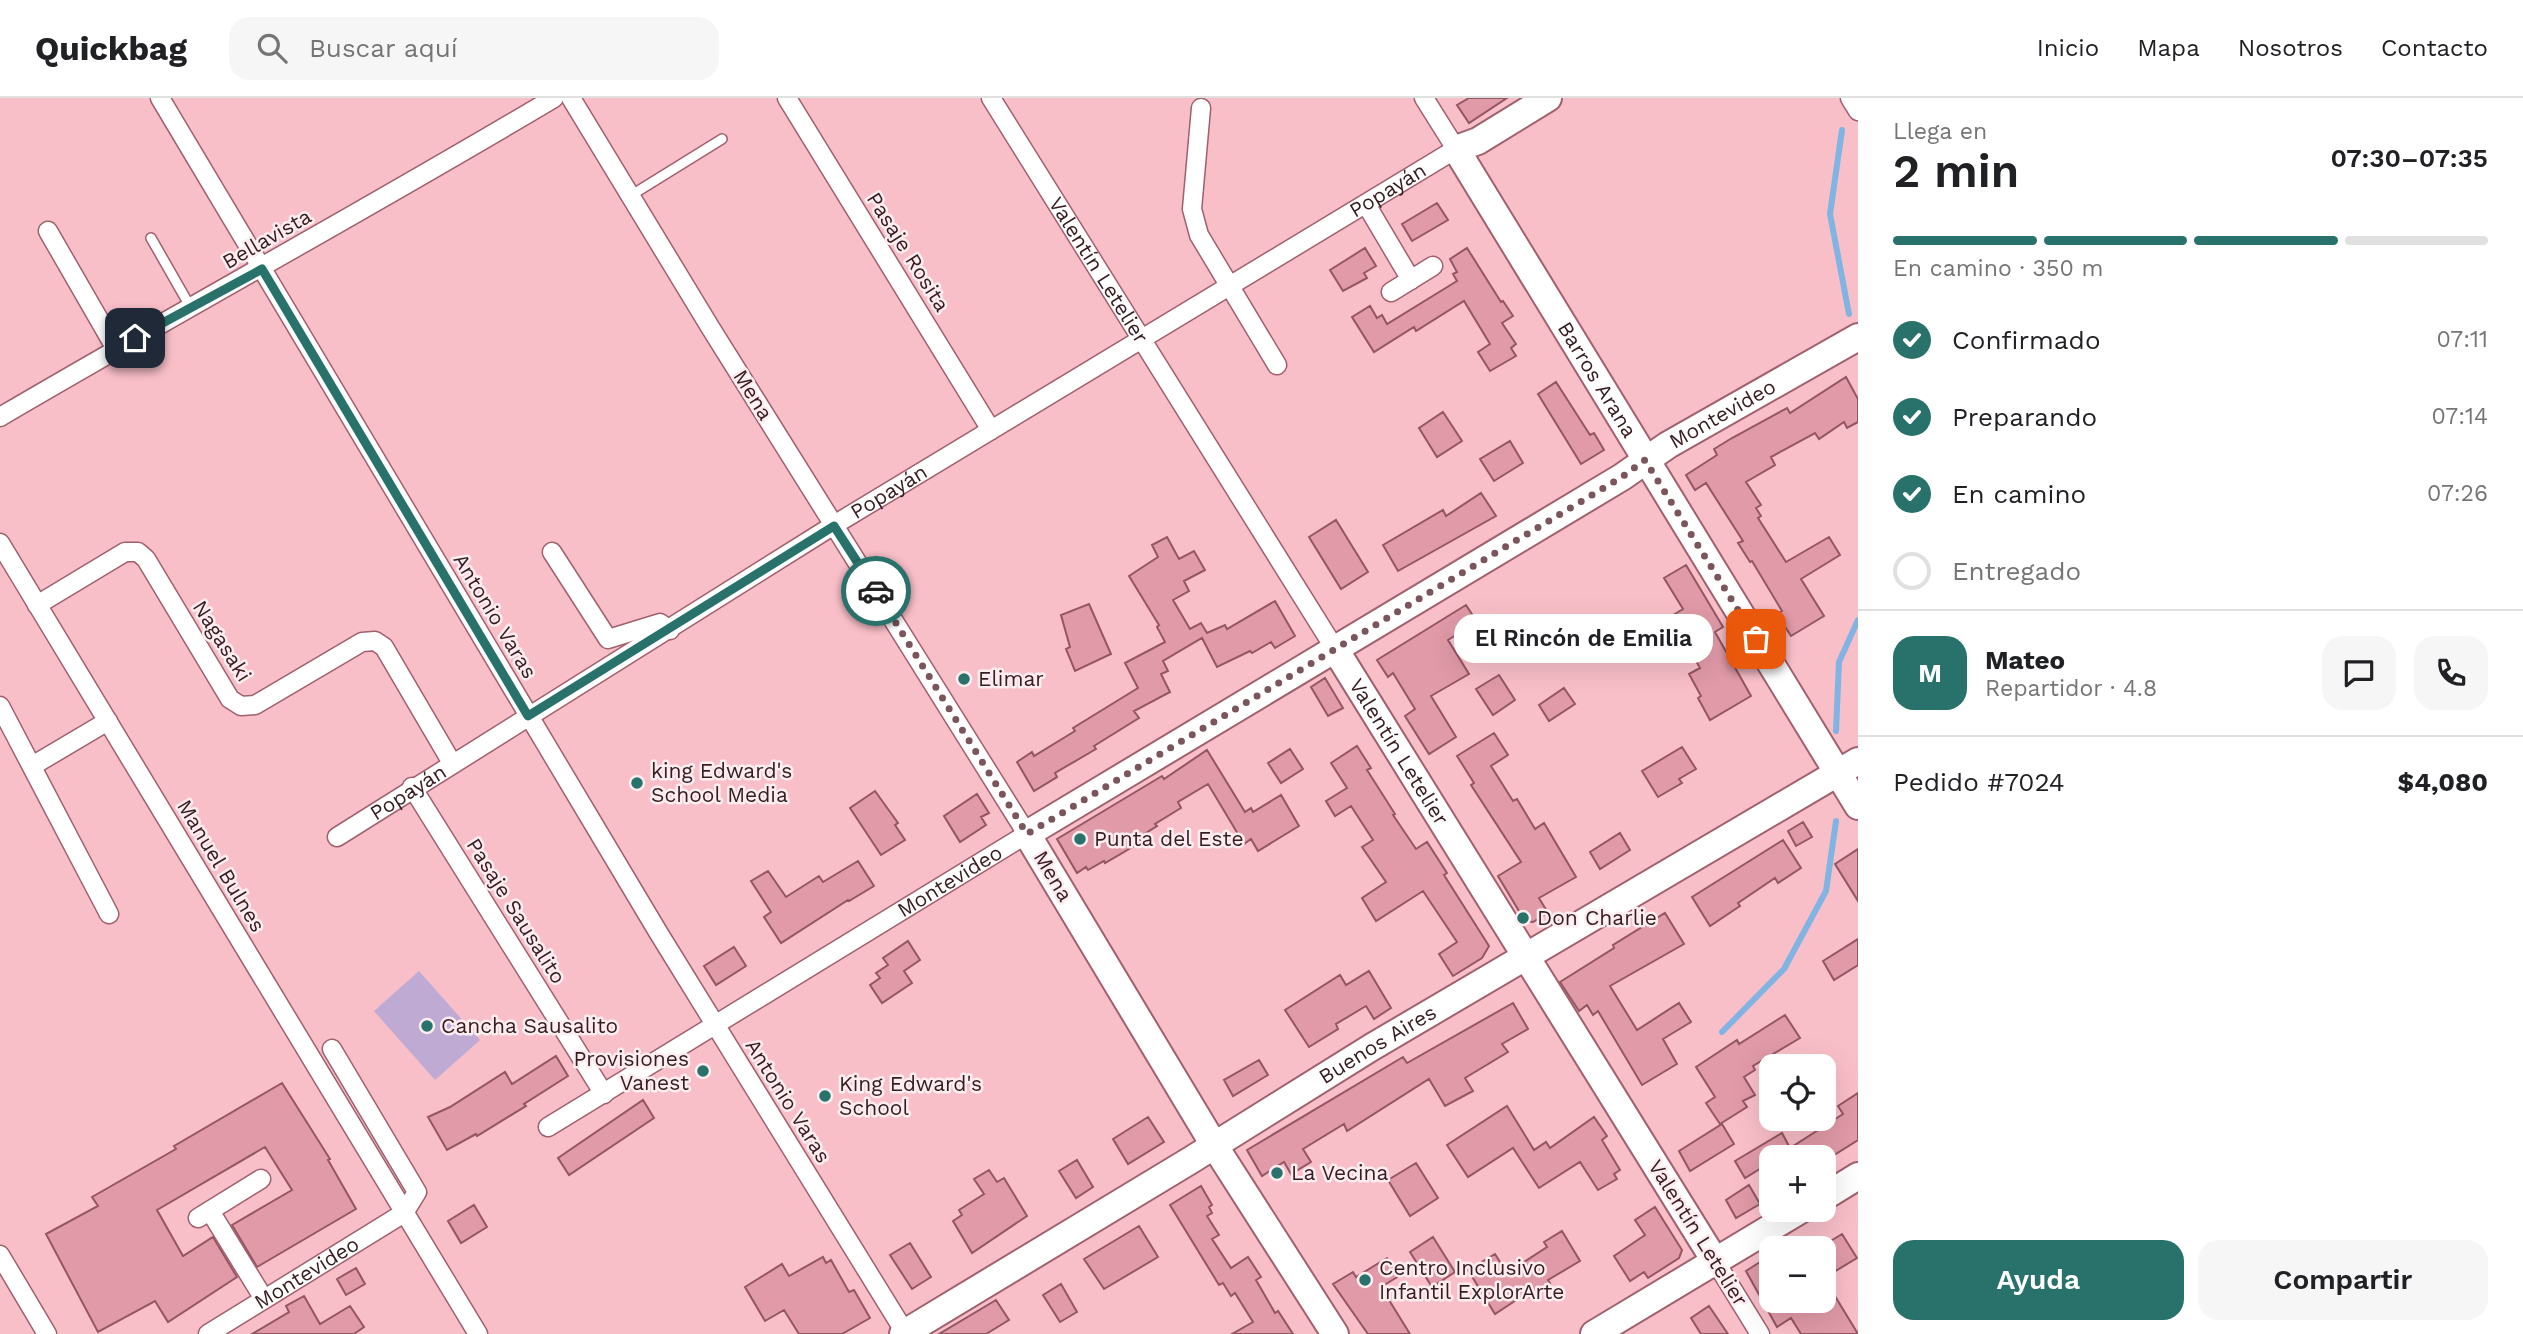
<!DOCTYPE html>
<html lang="es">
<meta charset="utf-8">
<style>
:root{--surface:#fff;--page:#f6f6f6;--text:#202124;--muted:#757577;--line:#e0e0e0;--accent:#29726c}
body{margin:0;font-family:"Work Sans",sans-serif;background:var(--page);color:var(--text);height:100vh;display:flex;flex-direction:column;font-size:26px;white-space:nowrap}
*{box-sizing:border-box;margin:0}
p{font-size:23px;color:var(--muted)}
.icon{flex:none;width:38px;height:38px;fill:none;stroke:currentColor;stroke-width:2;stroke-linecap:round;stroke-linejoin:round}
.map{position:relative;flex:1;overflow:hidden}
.sheet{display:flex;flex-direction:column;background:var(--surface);width:665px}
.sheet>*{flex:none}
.fabs{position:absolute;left:1759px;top:956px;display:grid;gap:14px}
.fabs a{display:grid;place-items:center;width:77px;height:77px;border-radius:14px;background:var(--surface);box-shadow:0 7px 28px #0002;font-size:35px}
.pin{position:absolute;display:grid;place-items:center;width:60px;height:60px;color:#fff;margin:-30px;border-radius:14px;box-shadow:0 4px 10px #0006}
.courier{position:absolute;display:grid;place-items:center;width:70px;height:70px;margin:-35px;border:5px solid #29726c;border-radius:50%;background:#fff;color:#222;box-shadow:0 2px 9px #0007}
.bubble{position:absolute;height:49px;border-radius:21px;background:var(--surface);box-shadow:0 7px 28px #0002;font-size:23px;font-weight:600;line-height:49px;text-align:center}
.summary em{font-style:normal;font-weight:600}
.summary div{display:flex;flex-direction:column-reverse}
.summary{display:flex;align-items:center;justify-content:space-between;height:119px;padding:0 35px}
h1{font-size:46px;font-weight:600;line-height:52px}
.bar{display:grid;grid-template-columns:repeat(4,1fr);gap:10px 7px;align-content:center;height:84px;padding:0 35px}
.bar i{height:9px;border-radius:5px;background:var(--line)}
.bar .selected{background:var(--accent)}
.bar p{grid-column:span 4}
.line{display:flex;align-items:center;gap:18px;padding:0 35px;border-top:2px solid var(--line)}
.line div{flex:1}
.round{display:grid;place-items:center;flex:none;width:74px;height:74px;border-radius:21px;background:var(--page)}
ol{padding:0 35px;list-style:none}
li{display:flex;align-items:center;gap:21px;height:77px}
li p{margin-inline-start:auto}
li .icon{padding:7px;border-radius:50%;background:var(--accent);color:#fff;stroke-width:4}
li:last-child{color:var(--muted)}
li i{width:38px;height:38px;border:4px solid var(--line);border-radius:50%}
.button{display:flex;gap:14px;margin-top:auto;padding:14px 35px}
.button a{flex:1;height:80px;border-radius:21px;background:var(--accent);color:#fff;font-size:28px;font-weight:600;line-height:80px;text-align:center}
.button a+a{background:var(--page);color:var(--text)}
header{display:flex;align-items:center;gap:42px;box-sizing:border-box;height:98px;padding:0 35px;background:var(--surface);border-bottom:2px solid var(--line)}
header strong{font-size:33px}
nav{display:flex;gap:38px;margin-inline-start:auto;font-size:24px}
.search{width:490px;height:63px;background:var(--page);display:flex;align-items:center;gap:18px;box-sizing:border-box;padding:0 24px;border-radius:21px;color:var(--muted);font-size:26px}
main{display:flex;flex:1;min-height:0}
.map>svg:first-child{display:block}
</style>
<header>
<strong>Quickbag</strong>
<div class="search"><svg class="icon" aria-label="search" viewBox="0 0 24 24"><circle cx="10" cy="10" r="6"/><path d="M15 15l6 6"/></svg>Buscar aquí</div>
<nav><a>Inicio</a><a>Mapa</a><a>Nosotros</a><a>Contacto</a></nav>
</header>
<main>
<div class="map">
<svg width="1858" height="1236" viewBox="0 0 1858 1236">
<rect width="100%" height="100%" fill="#f9bfc9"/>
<path fill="#bfaad4" d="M419,873L480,942L435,982L374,913Z"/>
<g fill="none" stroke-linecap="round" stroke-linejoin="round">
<path stroke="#81b4e3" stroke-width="6" d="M1842,32L1830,116L1849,216
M1836,633L1839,564L1858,522
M1722,934L1784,871L1826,793L1836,723"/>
</g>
<path fill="#e19aa7" stroke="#955663" stroke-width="2" d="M1469,0H1507L1469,25L1457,7Z
M1437,105L1448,122L1412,143L1402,126Z
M1365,150L1376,168L1364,175L1367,180L1343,193L1330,172Z
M1467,150L1501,204L1503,203L1513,218L1502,225L1516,246L1511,250L1516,258L1490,273L1478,254L1490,246L1464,203L1416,233L1414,229L1374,254L1352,219L1370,208L1377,220L1382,217L1387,226L1457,183L1453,176L1457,174L1450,161Z
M1846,279L1858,301V324L1847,330L1844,324L1819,341L1815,335L1771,359L1775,367L1746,384L1761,407L1756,410L1761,418L1758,420L1786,464L1829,439L1840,457L1801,481L1824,518L1791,538L1777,516L1782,513L1752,463L1750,464L1738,445L1743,443L1706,385L1695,392L1686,377L1717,357L1714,351L1732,340L1787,310L1790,315Z
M1556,284L1590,337L1594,335L1604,352L1581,366L1538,296Z
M1443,314L1462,343L1437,359L1419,330Z
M1510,343L1523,365L1494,383L1480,361Z
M1481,395L1496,418L1398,473L1383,447L1443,412L1446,418Z
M1336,422L1368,474L1341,491L1309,439Z
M1167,439L1179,461L1194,453L1205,472L1184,483L1189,493L1173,502L1190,531L1201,525L1207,535L1225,527L1227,531L1275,503L1295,538L1275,550L1271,544L1252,555L1250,553L1217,569L1202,540L1163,563L1168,573L1161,576L1170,594L1134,613L1139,620L1094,648L1096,651L1055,675L1057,679L1034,693L1017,664L1032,654L1034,658L1075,633L1073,630L1138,590L1125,565L1165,544L1157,529L1159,527L1129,478L1158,459L1152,447Z
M1686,467L1723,529L1715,534L1751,598L1710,622L1698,600L1701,598L1689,576L1700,570L1679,533L1673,536L1665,522L1683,511L1664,480Z
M1089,506L1111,556L1075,573L1066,551L1070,549L1061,517Z
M1466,507L1477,524L1448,542L1469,576L1431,598L1456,639L1429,656L1405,618L1415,611L1393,575L1388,579L1377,562Z
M1499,577L1515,602L1493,617L1476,591Z
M1325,580L1343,610L1328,618L1311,589Z
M1564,590L1575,606L1549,623L1539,607Z
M1494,635L1508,657L1491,668L1513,703L1517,701L1535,731L1544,725L1576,779L1539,800L1548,815L1533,824L1525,823L1498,778L1521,764L1471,687L1474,685L1457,658Z
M1357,648L1371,670L1367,672L1395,716L1393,717L1416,751L1427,744L1447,775L1444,777L1489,848L1482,860L1453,878L1439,856L1457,844L1423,793L1376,823L1362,800L1386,784L1362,749L1373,742L1351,708L1335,718L1326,703L1347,690L1331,665Z
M1682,649L1696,671L1679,681L1682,685L1658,699L1642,673Z
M1290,651L1303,671L1281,685L1268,665Z
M1207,652L1245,714L1251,710L1253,714L1281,697L1299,728L1258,753L1251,741L1244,746L1208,686L1178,704L1181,710L1155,726L1157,728L1138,740L1141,744L1105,765L1104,763L1088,772L1086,769L1077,775L1057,741L1162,678L1164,681Z
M875,693L898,725L895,727L905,742L881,757L850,710Z
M977,696L989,715L981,719L986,727L960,744L944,718Z
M1803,724L1812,739L1796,748L1788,733Z
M1620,735L1630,752L1600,771L1590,754Z
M1783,742L1801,770L1778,785L1775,780L1738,805L1740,808L1710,828L1692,799Z
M1858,751V803L1835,766Z
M858,763L874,788L849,803L848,802L781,845L764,819L771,814L751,783L768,773L786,799L819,778L823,784Z
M1665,815L1684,846L1610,888L1637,932L1679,905L1691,924L1663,941L1677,966L1642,987L1598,913L1593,917L1587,907L1579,913L1560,884L1614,850L1613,847Z
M1858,841V867L1834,882L1823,863Z
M908,843L920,862L904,873L912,885L882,905L870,887L880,880L876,875L888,867L883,860Z
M734,849L746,868L716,887L704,868Z
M1369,873L1391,910L1374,921L1366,908L1336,926L1338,931L1309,949L1285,912L1340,877L1346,887Z
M1513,905L1528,931L1502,946L1508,954L1465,980L1473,993L1445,1008L1429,981L1347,1033L1344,1026L1303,1051L1311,1064L1291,1076L1284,1064L1262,1078L1247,1052L1403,959L1407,965Z
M1785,917L1800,940L1753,968L1755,972L1744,979L1755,997L1743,1003L1747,1009L1720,1026L1706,1005L1715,999L1696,969L1737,942L1739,946Z
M556,958L568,978L524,1006L526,1008L477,1038L476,1036L447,1052L428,1019L450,1009L505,974L512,986Z
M1259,962L1268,977L1233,998L1224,982Z
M282,985L330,1061L328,1062L356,1111L257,1169L232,1127L292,1092L265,1049L157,1112L183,1158L213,1139L237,1179L168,1224L155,1203L98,1234L46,1136L98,1108L92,1099L176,1051L174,1048Z
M1858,995V1042L1831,1059H1771V1064L1745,1080L1735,1063L1782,1035L1790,1050L1843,1016L1838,1008Z
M643,1002L654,1020L569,1077L558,1060Z
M1507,1008L1534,1052L1546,1044L1550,1050L1594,1019L1607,1038L1602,1042L1620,1072L1614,1076L1617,1081L1598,1092L1580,1064L1539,1090L1513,1050L1468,1079L1447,1047Z
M1148,1019L1164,1044L1128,1066L1113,1041Z
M1722,1026L1734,1046L1690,1073L1679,1053Z
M1077,1062L1093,1089L1076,1100L1059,1073Z
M1416,1065L1438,1100L1410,1118L1388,1082Z
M989,1072L997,1084L1004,1080L1027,1118L972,1155L953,1123L962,1117L959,1112L984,1096L974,1081Z
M1749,1087L1760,1106L1736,1120L1726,1102Z
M1201,1088L1212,1107L1209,1109L1212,1115L1207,1118L1219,1137L1212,1141L1231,1170L1248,1159L1261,1179L1256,1182L1275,1215L1278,1213L1293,1236H1232L1253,1224L1235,1195L1231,1198L1223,1185L1219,1187L1170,1107Z
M474,1107L487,1129L461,1145L448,1123Z
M1655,1109L1682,1152L1679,1160L1648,1180L1644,1174L1630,1183L1614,1158L1645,1137L1635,1122Z
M1139,1128L1158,1159L1104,1191L1084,1161Z
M1562,1133L1580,1163L1548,1182L1550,1185L1529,1199L1527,1195L1495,1216L1468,1172L1495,1156L1507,1175L1547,1149L1544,1144Z
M1842,1136L1857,1160L1824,1180L1858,1236H1801L1791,1220L1777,1229L1746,1173L1771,1157V1202H1824V1147Z
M1433,1139L1455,1174L1432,1189L1410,1154Z
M910,1145L931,1179L912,1191L890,1157Z
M823,1159L826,1165L831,1162L849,1194L854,1192L870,1220L842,1236H799L784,1212L765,1223L745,1189L782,1166L789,1178Z
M1387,1160L1399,1178L1381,1189L1410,1236H1368L1333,1186L1353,1174L1356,1179Z
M356,1170L365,1186L346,1197L337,1181Z
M1061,1186L1077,1214L1060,1224L1043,1197Z
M304,1198L320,1226L350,1208L364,1229L354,1236H252L289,1214L286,1208Z
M996,1202L1009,1222L986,1236H939Z
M1709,1208L1728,1236H1701L1691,1220Z"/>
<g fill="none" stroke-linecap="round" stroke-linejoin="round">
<g stroke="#a0606d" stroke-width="12">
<path id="lane" d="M630,98L722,41
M151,140L191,210"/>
</g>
<g stroke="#a0606d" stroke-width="21">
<g id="street">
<path d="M160,0L658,834L906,1236"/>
<path d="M787,0L991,332"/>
<path id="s1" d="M991,0L1335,551"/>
<path d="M1850,0L1858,13"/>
<path d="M1201,10L1192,111L1199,137L1277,267"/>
<path d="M1366,106L1411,182"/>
<path d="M48,133L116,251"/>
<path d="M1391,194L1433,168"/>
<path d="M0,319C184,211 371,109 554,0"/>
<path d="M0,445L478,1236"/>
<path d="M552,454L608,541L660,525L670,532"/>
<path d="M37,507L125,454H138L146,461L230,601L241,608L255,607L362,544L375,543L384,549L452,665"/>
<path d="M0,608L109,816"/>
<path d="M32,668L108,623"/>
<path d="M412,689L604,996"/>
<path id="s2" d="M337,739L834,427L1456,51L1424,0"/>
<path id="s3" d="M548,1029L1027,736L710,229L571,0"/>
<path d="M210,1113L264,1201"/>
<path d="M198,1120L261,1081"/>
<path d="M0,1157L47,1236"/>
<path d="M1715,1163L1760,1236"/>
<path id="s4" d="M208,1236L404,1115L417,1094L332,951"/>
</g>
</g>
<g stroke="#a0606d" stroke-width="30">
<g id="secondary">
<path id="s5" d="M1548,0L1478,43L1456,51L1858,708"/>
<path id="s6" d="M1335,551L1715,1163"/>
<path d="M1824,1099L1858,1078"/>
<path id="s7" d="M903,1236L1191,1062L1372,949L1858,663"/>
<path id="s8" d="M1335,1236L1214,1047L1027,736L1622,379L1668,347L1858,239"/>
<path d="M1594,1236L1802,1111"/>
</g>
</g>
<use href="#lane" stroke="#fff" stroke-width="9"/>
<use href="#street" stroke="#fff" stroke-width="18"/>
<use href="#secondary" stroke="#fff" stroke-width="26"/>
</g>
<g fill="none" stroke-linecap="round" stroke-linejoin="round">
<path stroke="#7a555c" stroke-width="7" stroke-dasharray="0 12.6" d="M876,493L1027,736L1622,379L1645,362L1756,541"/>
<path stroke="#29726c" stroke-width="9" d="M135,240L262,171L528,618L834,428L876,493"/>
</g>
<g fill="#29726c" stroke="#fdedf0" stroke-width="2.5">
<circle cx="964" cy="581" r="7"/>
<circle cx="637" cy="685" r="7"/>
<circle cx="1080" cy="741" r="7"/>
<circle cx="1523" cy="820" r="7"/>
<circle cx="427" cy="928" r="7"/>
<circle cx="703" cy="973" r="7"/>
<circle cx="825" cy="998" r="7"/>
<circle cx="1277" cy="1075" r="7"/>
<circle cx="1365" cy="1182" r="7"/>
</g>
<g text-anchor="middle" stroke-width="5" stroke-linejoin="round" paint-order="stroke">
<g font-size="21" fill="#361c21" stroke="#fdedf0">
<text dy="7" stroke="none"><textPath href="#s2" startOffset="1234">Popayán</textPath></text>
<text transform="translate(267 141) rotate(-30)" y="7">Bellavista</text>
<text transform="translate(908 154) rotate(58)" y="7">Pasaje Rosita</text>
<text dy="7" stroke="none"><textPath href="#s1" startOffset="203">Valentín Letelier</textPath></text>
<text dy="7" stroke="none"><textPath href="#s5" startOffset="376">Barros Arana</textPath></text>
<text transform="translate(753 297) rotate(58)" y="7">Mena</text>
<text dy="7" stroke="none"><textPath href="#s8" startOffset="1400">Montevideo</textPath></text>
<text dy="7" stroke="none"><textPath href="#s2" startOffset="651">Popayán</textPath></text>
<text transform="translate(495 518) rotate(59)" y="7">Antonio Varas</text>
<text transform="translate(222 543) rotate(58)" y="7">Nagasaki</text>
<text dy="7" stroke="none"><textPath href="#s6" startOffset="121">Valentín Letelier</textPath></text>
<text dy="7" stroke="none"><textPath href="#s2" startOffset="84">Popayán</textPath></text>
<text transform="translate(221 768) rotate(59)" y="7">Manuel Bulnes</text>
<text transform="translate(1053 778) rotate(59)" y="7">Mena</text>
<text dy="7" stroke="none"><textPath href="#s3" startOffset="471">Montevideo</textPath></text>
<text transform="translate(516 813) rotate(58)" y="7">Pasaje Sausalito</text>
<text dy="7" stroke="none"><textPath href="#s7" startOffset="556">Buenos Aires</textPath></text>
<text transform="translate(788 1003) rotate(58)" y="7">Antonio Varas</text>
<text transform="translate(1698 1135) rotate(58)" y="7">Valentín Letelier</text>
<text dy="7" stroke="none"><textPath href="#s4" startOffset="116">Montevideo</textPath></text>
</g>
<g font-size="21" fill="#361c21" stroke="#fdedf0" text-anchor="start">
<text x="978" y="588">Elimar</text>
<text x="651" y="680">king Edward's<tspan x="651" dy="24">School Media</tspan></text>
<text x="1094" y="748">Punta del Este</text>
<text x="1537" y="827">Don Charlie</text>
<text x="441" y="935">Cancha Sausalito</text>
<text x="689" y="968" text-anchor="end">Provisiones<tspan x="689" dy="24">Vanest</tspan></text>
<text x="839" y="993">King Edward's<tspan x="839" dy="24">School</tspan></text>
<text x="1291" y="1082">La Vecina</text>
<text x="1379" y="1177">Centro Inclusivo<tspan x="1379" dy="24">Infantil ExplorArte</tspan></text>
</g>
</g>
</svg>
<div class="fabs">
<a><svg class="icon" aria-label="locate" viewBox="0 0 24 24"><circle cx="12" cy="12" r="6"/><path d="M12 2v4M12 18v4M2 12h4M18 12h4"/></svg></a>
<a>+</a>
<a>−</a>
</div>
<div class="pin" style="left:1756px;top:541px;background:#ea580c"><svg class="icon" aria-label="bag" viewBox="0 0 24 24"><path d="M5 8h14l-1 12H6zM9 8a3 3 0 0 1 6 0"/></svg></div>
<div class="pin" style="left:135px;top:240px;background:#1f2937"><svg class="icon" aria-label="home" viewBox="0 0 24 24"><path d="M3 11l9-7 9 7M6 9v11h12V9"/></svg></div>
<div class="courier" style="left:876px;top:493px"><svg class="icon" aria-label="car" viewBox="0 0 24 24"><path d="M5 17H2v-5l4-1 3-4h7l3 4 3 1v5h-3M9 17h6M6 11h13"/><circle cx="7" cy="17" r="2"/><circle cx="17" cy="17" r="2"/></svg></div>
<div class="bubble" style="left:1454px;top:516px;width:259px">El Rincón de Emilia</div>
</div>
<section class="sheet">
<div class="summary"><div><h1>2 min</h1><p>Llega en</p></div><em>07:30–07:35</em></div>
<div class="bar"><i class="selected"></i><i class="selected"></i><i class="selected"></i><i></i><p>En camino · 350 m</p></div>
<ol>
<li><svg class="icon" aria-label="check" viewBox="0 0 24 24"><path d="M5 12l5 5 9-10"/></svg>Confirmado<p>07:11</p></li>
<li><svg class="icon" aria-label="check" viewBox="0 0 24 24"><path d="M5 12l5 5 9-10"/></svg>Preparando<p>07:14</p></li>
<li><svg class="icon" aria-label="check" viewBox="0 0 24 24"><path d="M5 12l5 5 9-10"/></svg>En camino<p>07:26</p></li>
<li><i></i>Entregado</li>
</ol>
<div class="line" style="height:126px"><b class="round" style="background:var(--accent);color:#fff">M</b><div><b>Mateo</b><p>Repartidor · 4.8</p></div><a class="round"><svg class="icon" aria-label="chat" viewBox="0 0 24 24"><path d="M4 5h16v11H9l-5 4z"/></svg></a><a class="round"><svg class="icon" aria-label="phone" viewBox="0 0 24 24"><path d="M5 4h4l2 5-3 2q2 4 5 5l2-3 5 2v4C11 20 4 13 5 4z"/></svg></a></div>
<div class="line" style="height:91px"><div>Pedido #7024</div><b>$4,080</b></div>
<div class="button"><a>Ayuda</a><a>Compartir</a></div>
</section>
</main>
